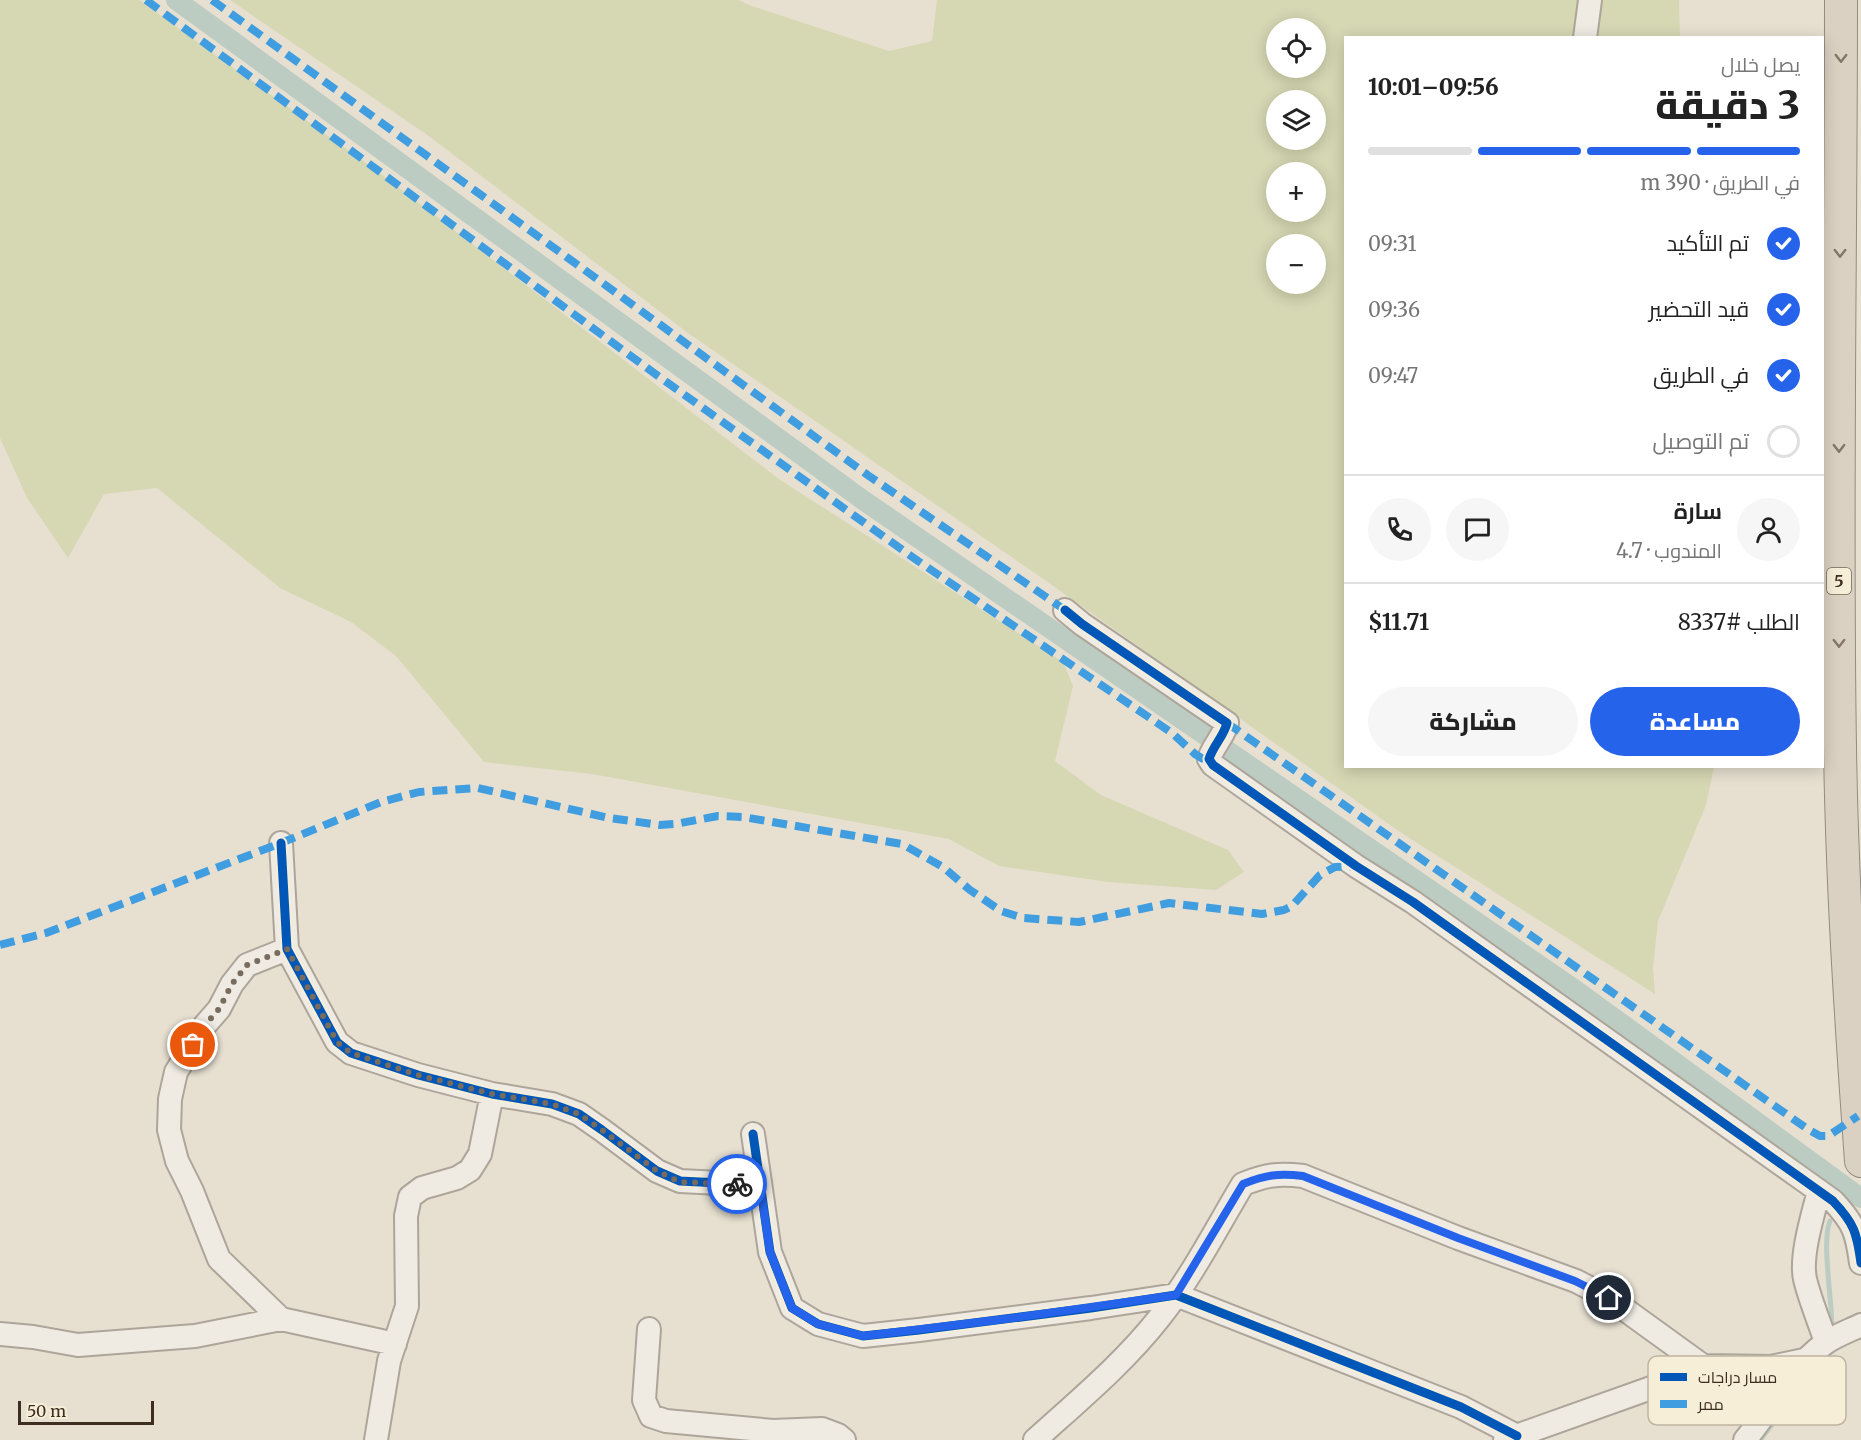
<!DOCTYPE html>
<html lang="ar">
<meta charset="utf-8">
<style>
:root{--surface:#fff;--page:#f6f6f6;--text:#222;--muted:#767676;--line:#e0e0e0;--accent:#2563eb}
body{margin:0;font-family:Merriweather,Cairo,serif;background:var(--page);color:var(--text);direction:rtl;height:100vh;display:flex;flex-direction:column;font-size:22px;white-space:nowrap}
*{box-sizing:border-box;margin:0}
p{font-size:20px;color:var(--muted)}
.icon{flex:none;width:33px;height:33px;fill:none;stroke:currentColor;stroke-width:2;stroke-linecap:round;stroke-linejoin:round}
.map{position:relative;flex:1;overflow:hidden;direction:ltr}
.sheet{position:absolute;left:1344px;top:36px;width:480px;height:732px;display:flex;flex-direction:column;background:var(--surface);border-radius:0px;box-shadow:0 3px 15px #0003;direction:rtl}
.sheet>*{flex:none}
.fabs{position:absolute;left:1266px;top:18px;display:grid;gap:12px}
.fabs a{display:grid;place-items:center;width:60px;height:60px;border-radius:50%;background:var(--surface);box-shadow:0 3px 15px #0003;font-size:30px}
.scale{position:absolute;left:18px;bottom:15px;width:136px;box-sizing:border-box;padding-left:6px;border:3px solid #3d2e20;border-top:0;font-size:16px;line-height:21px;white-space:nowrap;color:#3d2e20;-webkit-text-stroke:4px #f7eed8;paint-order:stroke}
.pin{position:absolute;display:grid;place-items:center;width:51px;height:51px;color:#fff;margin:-26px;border:3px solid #fff;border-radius:50%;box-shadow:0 2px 6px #0007}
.courier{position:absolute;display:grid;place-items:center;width:60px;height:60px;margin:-30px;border:4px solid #2563eb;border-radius:50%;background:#fff;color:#222;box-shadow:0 2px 8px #0007}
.head em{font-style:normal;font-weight:800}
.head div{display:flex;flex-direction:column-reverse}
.head{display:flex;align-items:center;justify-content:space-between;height:102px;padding:0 24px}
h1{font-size:39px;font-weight:800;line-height:45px}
.bar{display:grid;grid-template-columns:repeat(4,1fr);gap:9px 6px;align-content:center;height:72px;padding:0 24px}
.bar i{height:8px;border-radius:4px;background:var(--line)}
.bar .selected{background:var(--accent)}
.bar p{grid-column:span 4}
.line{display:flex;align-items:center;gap:15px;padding:0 24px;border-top:2px solid var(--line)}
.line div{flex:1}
.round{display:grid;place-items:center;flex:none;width:63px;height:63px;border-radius:32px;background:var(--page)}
ol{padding:0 24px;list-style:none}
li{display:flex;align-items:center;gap:18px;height:66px}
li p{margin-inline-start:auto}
li .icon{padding:6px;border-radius:50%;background:var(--accent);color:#fff;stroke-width:4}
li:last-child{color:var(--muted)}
li i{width:33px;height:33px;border:3px solid var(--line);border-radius:50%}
.button{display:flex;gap:12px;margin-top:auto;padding:12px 24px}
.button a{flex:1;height:69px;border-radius:36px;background:var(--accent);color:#fff;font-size:24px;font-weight:800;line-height:69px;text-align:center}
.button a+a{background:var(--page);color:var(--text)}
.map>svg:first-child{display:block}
</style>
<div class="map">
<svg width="1861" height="1440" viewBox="0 0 1861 1440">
<rect width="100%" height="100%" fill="#e7e0d1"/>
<path fill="#d6d7b3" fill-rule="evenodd" d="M0,0H139L377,171L779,479L1063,662L1073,686L1055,761L1101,795L1228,850L1244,872L1216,890L1108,882L999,866L949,839L592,774L484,762L396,656L351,622L280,588L157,488L104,494L68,558L27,498L0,438Z
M230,0H738L752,6L889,51L932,41L937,0H1679L1680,37L1346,38V766L1714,767L1706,805L1658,921L1653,968L1655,994L1400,832L1049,583L688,333L426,134ZM1276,28H1316V68H1276ZM1276,100H1316V140H1276ZM1276,172H1316V212H1276ZM1276,244H1316V284H1276Z"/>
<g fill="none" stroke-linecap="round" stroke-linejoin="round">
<path stroke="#bcccc2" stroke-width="5" d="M1846,1202L1854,1193
M1830,1221C1821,1241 1833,1306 1832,1333
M1760,1440L1828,1353"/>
<path stroke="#bcccc2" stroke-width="20" d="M176,0L863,500L1577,991L1861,1198"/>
<g stroke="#ada599" stroke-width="26">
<path id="minor" d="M1585,38L1590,0
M1065,610L1082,624L1227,723C1224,736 1213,746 1209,759L1213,765L1356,866L1413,902L1833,1201C1854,1223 1857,1233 1861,1263
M281,843L287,949L337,1042L351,1053L418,1075L492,1094L552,1104L579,1114L602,1130L657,1171L680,1181L760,1185
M753,1134L770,1252L792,1308L818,1324L863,1336L919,1330L1091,1308L1176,1295L1461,1407L1517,1436
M1819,1191C1813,1214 1800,1256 1805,1279C1810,1300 1819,1321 1826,1342
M281,1319L219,1259L192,1191L177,1161L169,1130L170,1099L176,1072L205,1025L219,1009L232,984L247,965L287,949
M649,1329L644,1400L651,1416L666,1421L773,1431L822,1429L838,1435L844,1440
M0,1334L33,1337L78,1345L195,1336L281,1319L395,1344
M376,1440L389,1361L407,1306L406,1216L410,1197L422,1188L457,1178L470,1170L480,1154L492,1094
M1035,1440C1078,1401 1124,1363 1160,1317C1192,1276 1216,1229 1243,1184C1266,1175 1278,1173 1303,1176L1458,1238L1576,1281L1609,1298L1703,1366
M1505,1440L1665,1383L1703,1366L1771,1367L1804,1360
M1745,1440C1772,1408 1790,1369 1824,1344C1834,1336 1849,1331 1861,1325"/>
</g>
<g stroke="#928b80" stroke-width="34">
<path id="highway" d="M1841,0C1841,249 1836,498 1840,747C1842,885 1851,1023 1861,1161"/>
</g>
<use href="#minor" stroke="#efebe3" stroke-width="22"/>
<use href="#highway" stroke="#dad1c2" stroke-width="32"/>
<path stroke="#3f9de0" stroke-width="8" stroke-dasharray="15 8" stroke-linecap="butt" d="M146,0L658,376L918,561L1172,733L1195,754L1211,764
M212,0L869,476L1065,610
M1227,723L1809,1130L1820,1136H1828L1858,1116
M0,945L46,933L281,843L381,802L419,792L478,788L609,818L660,825L675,824L718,816L743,817L902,844L943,867L970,890L1001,911L1023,918L1079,922L1169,903L1262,914L1284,910L1292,906L1320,875L1335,867L1356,866"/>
<g stroke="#f7eed8" stroke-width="13">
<path id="cycleway" d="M1065,610L1082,624L1227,723C1224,736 1213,746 1209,759L1213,765L1356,866L1413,902L1833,1201C1854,1223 1857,1233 1861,1263
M281,843L287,949L337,1042L351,1053L418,1075L492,1094L552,1104L579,1114L602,1130L657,1171L680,1181L760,1185
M753,1134L770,1252L792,1308L818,1324L863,1336L919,1330L1091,1308L1176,1295L1461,1407L1517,1436"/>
</g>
<use href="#cycleway" stroke="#0057b8" stroke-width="9"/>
</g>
<defs><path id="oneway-chevron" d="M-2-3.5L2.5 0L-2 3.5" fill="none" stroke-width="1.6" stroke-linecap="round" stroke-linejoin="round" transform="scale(1.5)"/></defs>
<g stroke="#847769">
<use href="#oneway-chevron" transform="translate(1841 58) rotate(90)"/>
<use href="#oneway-chevron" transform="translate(1840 253) rotate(90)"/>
<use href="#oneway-chevron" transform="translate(1839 448) rotate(90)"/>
<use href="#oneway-chevron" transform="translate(1839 643) rotate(90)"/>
</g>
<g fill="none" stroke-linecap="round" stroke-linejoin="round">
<path stroke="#786c5e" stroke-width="6" stroke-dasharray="0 10.8" d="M193,1045L205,1025L219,1009L232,984L247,965L287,949L337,1042L351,1053L418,1075L492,1094L552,1104L579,1114L602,1130L657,1171L680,1182L737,1184"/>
<path stroke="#2563eb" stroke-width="8" d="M737,1184L760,1185L770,1252L792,1308L818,1324L863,1336L1005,1319L1176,1295L1243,1184C1266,1175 1278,1173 1303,1176L1458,1238L1575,1281L1609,1298"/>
</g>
<g text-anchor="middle" stroke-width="5" stroke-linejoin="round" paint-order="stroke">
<rect fill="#f7eed8" stroke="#756857" stroke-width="1.5" x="1827" y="568" width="24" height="26" rx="4.5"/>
<g font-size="16" font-weight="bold" fill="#3d2e20">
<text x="1839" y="587">5</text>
</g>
</g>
<rect x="1648" y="1356" width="198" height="69" rx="9" fill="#f7eed8" stroke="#bfb4a1" stroke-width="1.5"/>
<rect x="1660" y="1373" width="27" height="8" fill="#0057b8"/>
<rect x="1660" y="1400" width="27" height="8" fill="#3f9de0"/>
<g font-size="16" fill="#3d2e20">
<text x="1698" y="1383">مسار دراجات</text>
<text x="1698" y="1410">ممر</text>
</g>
</svg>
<div class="fabs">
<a><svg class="icon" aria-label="locate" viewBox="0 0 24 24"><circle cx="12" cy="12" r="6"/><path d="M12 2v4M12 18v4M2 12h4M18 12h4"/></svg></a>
<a><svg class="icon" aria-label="layers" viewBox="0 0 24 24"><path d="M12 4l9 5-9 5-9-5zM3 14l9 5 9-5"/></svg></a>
<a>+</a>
<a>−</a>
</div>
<div class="scale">50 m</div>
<div class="pin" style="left:193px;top:1045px;background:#ea580c"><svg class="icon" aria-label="bag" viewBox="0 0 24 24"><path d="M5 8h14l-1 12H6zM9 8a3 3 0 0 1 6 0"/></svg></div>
<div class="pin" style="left:1609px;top:1298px;background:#1f2937"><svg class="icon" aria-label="home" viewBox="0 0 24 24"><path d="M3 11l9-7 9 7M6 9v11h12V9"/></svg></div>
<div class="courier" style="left:737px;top:1184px"><svg class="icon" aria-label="bike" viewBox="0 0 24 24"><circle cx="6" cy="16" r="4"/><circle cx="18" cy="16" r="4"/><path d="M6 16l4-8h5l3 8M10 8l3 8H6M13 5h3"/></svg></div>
<section class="sheet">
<div class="head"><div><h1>3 دقيقة</h1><p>يصل خلال</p></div><em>09:56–10:01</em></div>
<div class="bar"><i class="selected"></i><i class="selected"></i><i class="selected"></i><i></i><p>في الطريق · 390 m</p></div>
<ol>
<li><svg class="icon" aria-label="check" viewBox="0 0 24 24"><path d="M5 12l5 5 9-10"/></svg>تم التأكيد<p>09:31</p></li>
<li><svg class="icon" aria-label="check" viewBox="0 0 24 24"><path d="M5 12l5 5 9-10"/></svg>قيد التحضير<p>09:36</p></li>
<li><svg class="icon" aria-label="check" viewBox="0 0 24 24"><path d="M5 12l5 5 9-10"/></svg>في الطريق<p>09:47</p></li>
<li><i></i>تم التوصيل</li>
</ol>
<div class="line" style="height:108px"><a class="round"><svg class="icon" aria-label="person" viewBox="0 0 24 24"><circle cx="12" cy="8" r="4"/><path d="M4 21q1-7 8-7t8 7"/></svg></a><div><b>سارة</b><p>المندوب · 4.7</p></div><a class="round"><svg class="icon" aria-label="chat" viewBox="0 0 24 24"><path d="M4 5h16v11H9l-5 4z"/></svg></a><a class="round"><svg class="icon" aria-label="phone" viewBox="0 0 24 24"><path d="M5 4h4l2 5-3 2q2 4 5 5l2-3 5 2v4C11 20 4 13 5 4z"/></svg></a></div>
<div class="line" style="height:78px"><div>الطلب #8337</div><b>$11.71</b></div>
<div class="button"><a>مساعدة</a><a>مشاركة</a></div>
</section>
</div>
